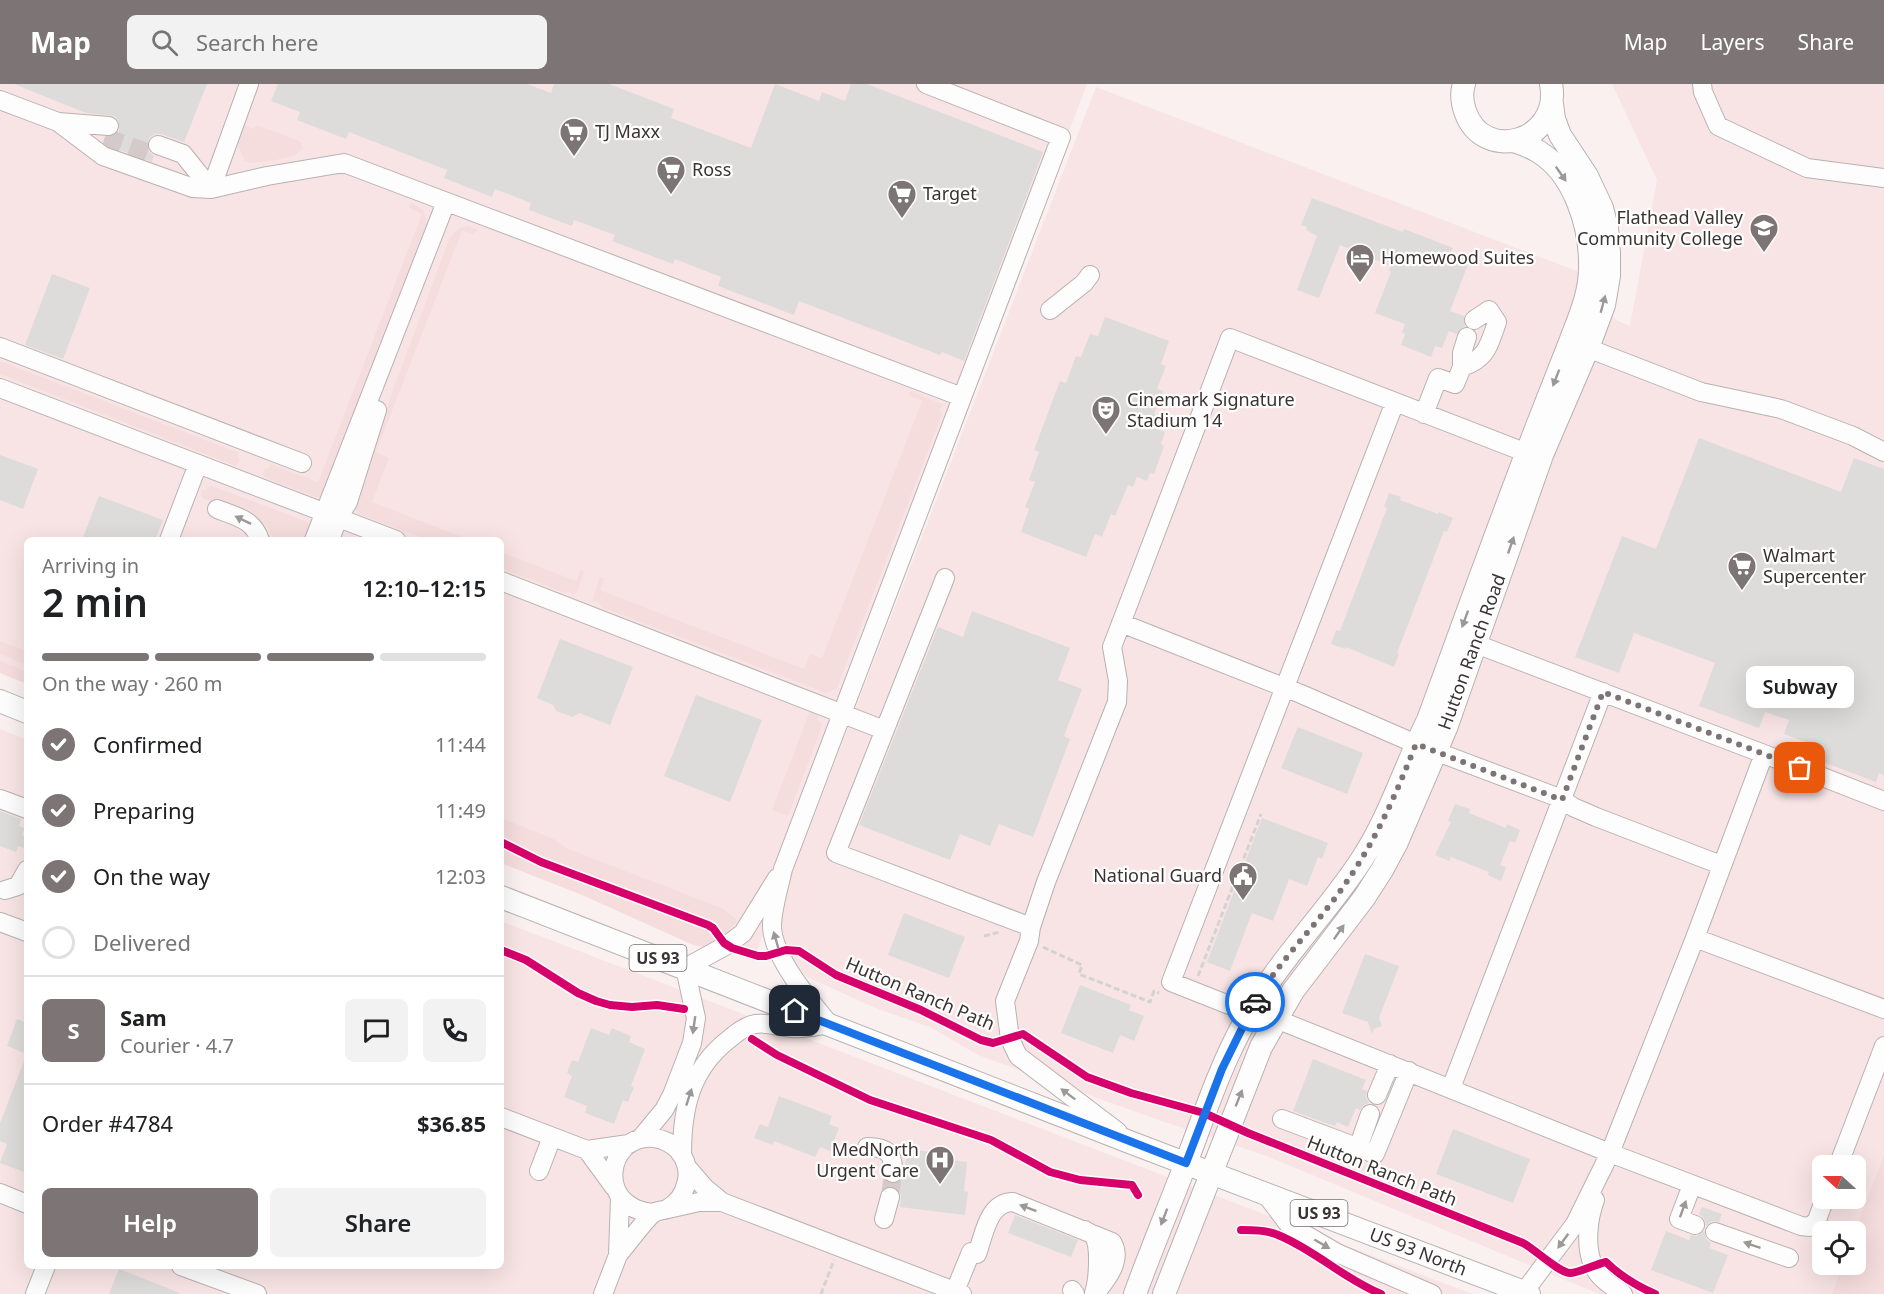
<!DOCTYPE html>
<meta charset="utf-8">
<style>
:root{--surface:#fff;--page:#f2f2f2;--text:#202124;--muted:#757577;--line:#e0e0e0;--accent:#7d7575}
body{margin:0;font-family:"Noto Sans",sans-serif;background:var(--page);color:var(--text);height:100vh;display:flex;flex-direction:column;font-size:22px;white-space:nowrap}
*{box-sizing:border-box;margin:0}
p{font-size:20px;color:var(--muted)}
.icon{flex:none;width:33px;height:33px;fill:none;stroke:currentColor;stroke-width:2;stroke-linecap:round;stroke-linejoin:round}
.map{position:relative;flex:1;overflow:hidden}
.details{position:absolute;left:24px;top:453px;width:480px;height:732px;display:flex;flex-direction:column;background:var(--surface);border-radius:9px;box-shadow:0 6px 24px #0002}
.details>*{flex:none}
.needle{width:39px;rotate:291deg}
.buttons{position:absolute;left:1812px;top:1071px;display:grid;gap:12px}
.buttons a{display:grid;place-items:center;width:54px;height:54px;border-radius:9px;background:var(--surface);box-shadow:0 6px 24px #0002;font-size:30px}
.pin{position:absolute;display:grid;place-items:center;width:51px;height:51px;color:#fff;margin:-26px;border-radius:12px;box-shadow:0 3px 9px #0006}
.courier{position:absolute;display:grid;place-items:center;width:60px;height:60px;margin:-30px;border:4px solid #1a73e8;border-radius:50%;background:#fff;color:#222;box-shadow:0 2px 8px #0007}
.bubble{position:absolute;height:42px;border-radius:9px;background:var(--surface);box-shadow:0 6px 24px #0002;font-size:20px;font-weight:600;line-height:42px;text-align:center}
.summary em{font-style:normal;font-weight:600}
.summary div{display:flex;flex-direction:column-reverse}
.summary{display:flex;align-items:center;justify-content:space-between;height:102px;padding:0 18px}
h1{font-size:39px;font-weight:600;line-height:45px}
.bar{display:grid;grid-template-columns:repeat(4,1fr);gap:9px 6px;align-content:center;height:72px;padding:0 18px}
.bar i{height:8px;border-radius:4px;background:var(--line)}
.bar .current{background:var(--accent)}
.bar p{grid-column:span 4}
.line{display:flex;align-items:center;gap:15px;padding:0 18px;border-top:2px solid var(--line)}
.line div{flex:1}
.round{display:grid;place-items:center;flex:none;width:63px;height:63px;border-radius:9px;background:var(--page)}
ol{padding:0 18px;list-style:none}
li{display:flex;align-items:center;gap:18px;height:66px}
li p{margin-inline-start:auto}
li .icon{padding:6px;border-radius:50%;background:var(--accent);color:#fff;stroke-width:4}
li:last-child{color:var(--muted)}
li i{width:33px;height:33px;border:3px solid var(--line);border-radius:50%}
.primary-button{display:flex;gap:12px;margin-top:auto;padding:12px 18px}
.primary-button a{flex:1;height:69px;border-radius:9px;background:var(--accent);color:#fff;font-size:24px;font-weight:600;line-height:69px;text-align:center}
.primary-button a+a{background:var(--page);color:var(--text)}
header{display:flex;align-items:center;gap:36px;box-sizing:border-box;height:84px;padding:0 30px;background:var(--accent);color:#fff}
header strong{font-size:28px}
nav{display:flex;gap:33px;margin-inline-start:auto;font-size:21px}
.search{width:420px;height:54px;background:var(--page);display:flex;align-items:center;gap:15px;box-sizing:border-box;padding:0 21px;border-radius:9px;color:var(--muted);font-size:22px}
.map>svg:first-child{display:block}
</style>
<header>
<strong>Map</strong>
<div class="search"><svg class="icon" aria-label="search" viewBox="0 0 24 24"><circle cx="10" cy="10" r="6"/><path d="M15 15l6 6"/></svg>Search here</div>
<nav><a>Map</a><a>Layers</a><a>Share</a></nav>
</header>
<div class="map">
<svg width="1884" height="1210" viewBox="0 0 1884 1210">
<rect width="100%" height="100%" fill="#faf0f0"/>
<path fill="#f8e4e4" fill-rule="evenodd" d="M0,0H1087L753,877L501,779V456H27V594L0,583Z
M1612,0H1884V1210H1599L1264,1071L1156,1035L978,971L930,943L878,925L807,893L796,883L784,860L782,836L790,794L1096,3L1579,188L1616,236L1630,242L1657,96ZM1822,1082H1856V1114H1822ZM1822,1148H1856V1180H1822Z
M0,645L27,656V1182H501V837L1472,1210H0Z"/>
<path fill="#f6dddd" d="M245,41L254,45L256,41L300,57L303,64C293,77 265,77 250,79L245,77L237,60Z
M411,119C423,123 427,130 426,143L323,411L319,414L315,413L264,393L263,390L265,384H269L270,380L318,398L422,130L409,124Z
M468,142L478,145L473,150L462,147L376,368L389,374L372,418L470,456H428L357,429L355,424L394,303L450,153L459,144Z
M0,277L239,369L237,372L240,375L236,382L0,290Z
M912,307L944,321L939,325L942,331L837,604L826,609L601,523L598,517L592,518L600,493H602L604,495L600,506L804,585L810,570L822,574L922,317L910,312L909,309Z
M212,402L308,438L310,443L305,456H274L267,443L259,437L202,414L201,407Z
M501,468L576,497L580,487L583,486L584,488L577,508L573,511L570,507L565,509L501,484Z
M0,557L27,567V581L0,570Z
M0,577L27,588V600L0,589Z
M810,627L819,631L817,635L821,639V645L788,732L772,726Z
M501,734L554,755L566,764L724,825L738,837L724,851L717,840L542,774L501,754Z
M501,761L540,780L706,844L712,849L716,857L708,864L693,861L582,811L501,779Z
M1884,1071V1210H1832L1843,1181L1856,1180L1855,1147Z"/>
<path fill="#dddcdb" d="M14,0H207L184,58L161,50H155L150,53L147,62L149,68L154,72L152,78L108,62L103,58L105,53L113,52L119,48V38L115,32L86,29Z
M278,0H527L551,9L554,0H609L674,25L671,34L751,64L775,0L819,17L822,8L845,17L851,0H867L1043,68L964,277L942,268L940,271L799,217L794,231L718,202L721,193L675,175L673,180L612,157L615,151L574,136L572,142L529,126L531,119L495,105L492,113L444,94L447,86L349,48L346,55L297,36L300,28L271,17Z
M1312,114L1403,148L1404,145L1453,164L1451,168L1470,175L1450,227L1464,232L1465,242L1456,250L1449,247L1442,264L1435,262L1431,273L1401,261L1405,250L1402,248L1405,240L1375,229L1391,188L1389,187L1391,182L1340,161L1319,214L1297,206L1317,152L1306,146L1307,143L1301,141Z
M52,190L90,204L63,275L25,261Z
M1105,233L1169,257L1161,280L1166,282L1157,305L1163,307L1154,330L1160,333L1156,345L1165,348L1161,360L1164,362L1154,390L1150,389L1147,397L1137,393L1133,403L1128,401L1115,432L1111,430L1102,453L1095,450L1086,473L1021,448L1029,425L1025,423L1035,398L1029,396L1039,368L1034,366L1060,297L1066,299L1076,272L1081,273L1090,250L1098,252Z
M1699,354L1841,408L1854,374L1884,385V691L1879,689L1876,698L1818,676L1808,659L1784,650L1789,636L1765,628L1759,644L1699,622L1715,579L1634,549L1619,589L1575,573L1622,452L1656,465Z
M0,371L38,385L23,425L0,416Z
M1389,409L1401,413L1400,416L1438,430L1439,428L1453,434L1447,448L1444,447L1397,569L1399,570L1394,583L1346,563L1345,565L1331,560L1336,546L1340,547L1387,424L1384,423Z
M99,412L163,436L155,456H82Z
M972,527L1070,564L1058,596L1082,605L1064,652L1070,655L1033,753L999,740L990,762L960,750L950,776L859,741L938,543L963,553Z
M560,555L633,583L610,641L579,629L573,633L556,627L553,621L537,614Z
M696,611L762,636L730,718L664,692Z
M1298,643L1363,669L1347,710L1281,684Z
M1455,720L1470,725L1469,729L1506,744L1507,740L1520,746L1515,759L1510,757L1500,781L1506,783L1501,797L1488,791L1489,788L1451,773L1449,777L1435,771L1451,738L1448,737Z
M0,727L21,735L19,742L25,744L22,751L27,753V765L18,762L16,768L0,762Z
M1262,734L1328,759L1322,775L1318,773L1307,802L1289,795L1273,837L1252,829L1230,887L1207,878Z
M904,829L965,853L949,894L888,871Z
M1365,870L1399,882L1379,934L1382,942L1374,945L1372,950L1368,938L1342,929Z
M1080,901L1131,921L1129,926L1144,932L1134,957L1120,951L1113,969L1061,949Z
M17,935L27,939V970L7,962Z
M591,944L609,951L612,944L631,952L629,958L645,965L631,1002L634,1003L628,1018L623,1016L614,1040L585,1029L587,1022L564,1013L572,992L567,989L572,976L578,978Z
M26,972H27V1089L0,1079L7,1060L0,1057V1039Z
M1313,975L1366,996L1362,1005L1367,1007L1366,1013L1369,1019L1363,1021L1360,1026L1356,1024L1348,1043L1337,1038L1335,1042L1329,1040L1293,1027Z
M779,1012L832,1032L829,1040L839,1044L830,1067L820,1063L815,1073L774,1057L773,1061L754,1054L760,1040L768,1043Z
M1453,1045L1530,1075L1513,1119L1436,1090Z
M908,1065L931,1068V1074L967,1078L964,1107L968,1108L965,1131L900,1123L901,1111L898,1106L892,1102L882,1105L884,1095L892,1100L902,1095Z
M1702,1123L1722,1130L1719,1138L1712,1137L1706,1142L1704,1134L1699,1130Z
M1015,1131L1078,1156L1071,1173L1008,1149Z
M1666,1147L1689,1156L1691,1151L1697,1152L1704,1147L1706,1155L1711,1159L1709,1164L1728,1171L1713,1209L1651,1186Z
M119,1185L180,1209V1210H109Z"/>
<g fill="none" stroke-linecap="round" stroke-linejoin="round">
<path stroke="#d4caca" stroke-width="18" stroke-dasharray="18 9" stroke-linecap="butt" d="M105,53L155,71
M890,1113L893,1089"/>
<g stroke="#b9b1b1" stroke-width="20">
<path id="minor" d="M1702,0L1703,8L1718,42L1807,84L1884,94
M0,16L58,38L103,72L193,104L211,105L267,92L344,79L962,313
M58,38L109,42
M158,61L183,70L211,105L249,0
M1050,226L1084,199L1090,191
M1577,260L1701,308L1781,325L1853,352L1884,368
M0,263L302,379
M1462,283V269L1467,253
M0,304L396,456
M1424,330L1438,294L1455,300L1462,283C1487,275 1489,261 1497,238L1489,226L1474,236
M217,425C237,433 253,435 260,456
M169,456L198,380
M314,456L446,118
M330,456L338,434L348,418L377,326
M945,494L836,769L1031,843
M501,497L884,646
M1121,539L1301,610L1416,660L1562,715L1573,723L1596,733L1721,781
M1476,560L1764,670
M0,715L27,725
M5,806L18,802L27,786
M0,838L27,848
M1695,854L1884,925
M1251,926L1229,921L1171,898L1395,318
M1276,935L1610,1069
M829,940C810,916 771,872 772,840C773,822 779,803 783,785L1061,53L926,0
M1451,1004L1603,608
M1377,1011L1390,980
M501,1033L587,1066L629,1060
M1282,1035L1375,1070L1409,987
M1118,1048L1018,972L1010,955L1005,917L1029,857L1031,843L1046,798L1117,618L1118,597L1112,563L1230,254L1527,369L1540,371
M640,1055L664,1026L672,1011L692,959L696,934L685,884L727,861L743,849L777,794
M867,1063C887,1063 894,1069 893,1089
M1358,1064L1370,1030
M587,1066L614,1103
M682,1071C682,1025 690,986 728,956C736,949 745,942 755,940C768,938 780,943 792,944C804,945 817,942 829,940
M1838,1082L1884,962
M687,1083L705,1104L722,1118L962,1210
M539,1087L552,1053
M1692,1101L1679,1135L1695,1141
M1264,1108L1289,1141L1337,1169L1432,1210
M0,1109L27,1120
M1825,1114L1817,1136L1810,1143L1801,1142L1610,1069L1695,854L1764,670L1884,717
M1595,1116C1588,1135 1585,1162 1593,1181C1598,1194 1612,1202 1623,1210
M668,1125L699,1118H722
M884,1135L890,1113
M1085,1146C1087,1148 1091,1149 1093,1151C1101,1161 1098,1197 1094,1209
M1715,1148L1789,1174
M618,1171C625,1163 647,1133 654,1129C658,1126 663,1127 667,1125C677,1119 684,1110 686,1100C690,1088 686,1075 678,1066C671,1059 663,1055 654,1054C606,1049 594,1125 654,1129
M181,1182L257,1210
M1072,1206L1075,1210
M955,1207L971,1168L977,1170C984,1151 988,1118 1013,1118L1112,1158C1123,1176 1107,1195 1095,1210
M1524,1208L1575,1140L1610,1069
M35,1210L46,1182
M603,1210L618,1171L620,1114"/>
</g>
<g stroke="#b9b1b1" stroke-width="24">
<path id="major" d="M1464,0C1461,9 1462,18 1465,27C1483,81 1562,57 1551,0
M0,617L27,628
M501,813L1132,1059L1529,1210
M1135,1210C1151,1166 1169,1123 1186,1079C1204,1032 1219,985 1243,941C1274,880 1325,832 1362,775C1390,732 1405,682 1428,636C1464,538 1499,440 1537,342C1548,314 1559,286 1570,258C1579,234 1590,210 1590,184C1591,144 1575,90 1539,68C1531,63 1523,60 1514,57
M1164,1210L1261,963L1293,907L1364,814L1382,786L1397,758L1446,644L1542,371L1588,264L1604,221L1609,192V169L1607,144L1602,124L1587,92L1560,51L1554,35L1552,20"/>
</g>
<path stroke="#d5d2d2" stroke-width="3" stroke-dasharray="6 3" stroke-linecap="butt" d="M984,852L1000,848
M1043,863L1082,881L1079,890L1150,918L1154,907L1159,909
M1198,892L1261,730
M821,1210L834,1176"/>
<use href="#minor" stroke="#fefdfd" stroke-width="18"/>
<use href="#major" stroke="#fefdfd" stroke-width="22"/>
<g stroke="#fefefe" stroke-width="11">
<path id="cycleway" d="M501,758L541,778L708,841L713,844L724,859L732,864L758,872H766L786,866L799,867L836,891L921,926L981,956L993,959L1023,950L1087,993L1131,1009L1204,1029L1248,1049L1523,1159C1536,1166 1558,1188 1570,1189C1578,1189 1596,1180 1606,1178C1620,1192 1637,1202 1655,1210
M501,866L526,876L578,909L596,917L610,921L632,923L657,921L684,925
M752,955L777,971L870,1016L991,1056L1050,1088L1080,1096L1132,1101L1138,1111
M1241,1146C1253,1146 1266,1146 1278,1151C1315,1166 1344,1195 1381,1210"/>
</g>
<use href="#cycleway" stroke="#d6006c" stroke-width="8"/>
</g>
<defs><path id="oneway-solid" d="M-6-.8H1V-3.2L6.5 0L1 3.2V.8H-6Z" transform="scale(1.5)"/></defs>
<g fill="#9c9898">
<use href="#oneway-solid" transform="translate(1561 90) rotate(55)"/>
<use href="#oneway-solid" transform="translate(1603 220) rotate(-75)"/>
<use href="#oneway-solid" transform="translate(1556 294) rotate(111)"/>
<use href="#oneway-solid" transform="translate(243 436) rotate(-154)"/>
<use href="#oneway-solid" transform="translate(1511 461) rotate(-71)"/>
<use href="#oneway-solid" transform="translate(1465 535) rotate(110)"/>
<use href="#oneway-solid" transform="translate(1339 848) rotate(-55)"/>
<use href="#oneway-solid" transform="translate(776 856) rotate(-106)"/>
<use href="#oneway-solid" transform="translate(694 941) rotate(98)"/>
<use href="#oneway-solid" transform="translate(1068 1010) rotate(-143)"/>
<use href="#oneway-solid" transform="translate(689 1013) rotate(-72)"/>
<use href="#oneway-solid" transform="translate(1239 1014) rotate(-68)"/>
<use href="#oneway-solid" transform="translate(1028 1124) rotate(-159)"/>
<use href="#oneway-solid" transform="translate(1683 1125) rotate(-70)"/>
<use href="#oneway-solid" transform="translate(1164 1133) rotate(111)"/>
<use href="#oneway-solid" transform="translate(1563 1157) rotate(126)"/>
<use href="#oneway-solid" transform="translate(1322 1160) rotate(30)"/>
<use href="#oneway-solid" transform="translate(1752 1161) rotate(-161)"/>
</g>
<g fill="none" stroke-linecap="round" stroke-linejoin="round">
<path stroke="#7d7575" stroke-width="6" stroke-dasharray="0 10.8" d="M1255,918C1278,879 1311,847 1338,810C1374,761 1394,715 1416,660L1562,716L1603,608L1800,684"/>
<path stroke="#1a73e8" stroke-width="8" d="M795,927L1186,1079L1222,985L1255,918"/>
</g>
<defs>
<g id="supermarket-pin" transform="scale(1.5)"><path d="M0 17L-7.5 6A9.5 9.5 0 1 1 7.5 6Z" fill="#7d7575" stroke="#fefefe"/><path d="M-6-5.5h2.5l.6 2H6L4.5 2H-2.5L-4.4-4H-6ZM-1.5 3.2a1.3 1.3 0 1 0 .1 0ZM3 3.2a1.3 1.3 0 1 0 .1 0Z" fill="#fff"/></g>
<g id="university-pin" transform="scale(1.5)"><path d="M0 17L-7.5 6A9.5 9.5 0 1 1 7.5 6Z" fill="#7d7575" stroke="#fefefe"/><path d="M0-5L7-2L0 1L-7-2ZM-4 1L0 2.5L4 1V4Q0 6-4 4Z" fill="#fff"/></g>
<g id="hotel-pin" transform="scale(1.5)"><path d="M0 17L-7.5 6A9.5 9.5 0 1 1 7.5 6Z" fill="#7d7575" stroke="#fefefe"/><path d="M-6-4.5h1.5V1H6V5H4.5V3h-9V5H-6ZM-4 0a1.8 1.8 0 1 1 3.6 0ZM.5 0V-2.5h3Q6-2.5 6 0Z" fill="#fff"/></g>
<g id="theatre-pin" transform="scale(1.5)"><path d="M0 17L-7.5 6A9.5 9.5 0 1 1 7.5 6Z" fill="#7d7575" stroke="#fefefe"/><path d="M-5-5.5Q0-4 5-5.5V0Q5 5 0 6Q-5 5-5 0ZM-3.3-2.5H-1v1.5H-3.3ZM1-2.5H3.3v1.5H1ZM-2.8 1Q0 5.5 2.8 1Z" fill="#fff"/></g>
<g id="civic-pin" transform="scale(1.5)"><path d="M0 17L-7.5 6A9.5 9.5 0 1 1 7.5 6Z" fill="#7d7575" stroke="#fefefe"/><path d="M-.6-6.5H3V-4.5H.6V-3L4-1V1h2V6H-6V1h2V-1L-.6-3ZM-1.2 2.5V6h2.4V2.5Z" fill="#fff"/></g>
<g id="hospital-pin" transform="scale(1.5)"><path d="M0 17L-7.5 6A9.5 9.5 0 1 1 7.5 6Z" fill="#7d7575" stroke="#fefefe"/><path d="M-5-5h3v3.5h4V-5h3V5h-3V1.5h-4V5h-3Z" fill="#fff"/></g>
</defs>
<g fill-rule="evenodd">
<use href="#supermarket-pin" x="574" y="48"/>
<use href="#supermarket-pin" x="671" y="86"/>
<use href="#supermarket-pin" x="902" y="110"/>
<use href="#university-pin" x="1764" y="144"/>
<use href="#hotel-pin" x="1360" y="174"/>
<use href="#theatre-pin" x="1106" y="326"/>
<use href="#supermarket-pin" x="1742" y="482"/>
<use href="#civic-pin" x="1243" y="792"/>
<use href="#hospital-pin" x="940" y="1076"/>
</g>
<g text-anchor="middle" stroke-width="4.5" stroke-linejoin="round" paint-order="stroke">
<g fill="#fefefe" stroke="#757070" stroke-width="1.5">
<rect x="629.5" y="861" width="57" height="26" rx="4.5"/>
<rect x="1290.5" y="1116" width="57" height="26" rx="4.5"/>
</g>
<g font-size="16" font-weight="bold" fill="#3a3333">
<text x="658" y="880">US 93</text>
<text x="1319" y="1135">US 93</text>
</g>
<g font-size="18" fill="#3a3333" stroke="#fefefe" text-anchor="start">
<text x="595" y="54">TJ Maxx</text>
<text x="692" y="92">Ross</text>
<text x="923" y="116">Target</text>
<text x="1743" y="140" text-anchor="end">Flathead Valley<tspan x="1743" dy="21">Community College</tspan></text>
<text x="1381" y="180">Homewood Suites</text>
<text x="1127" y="322">Cinemark Signature<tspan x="1127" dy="21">Stadium 14</tspan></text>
<text x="1763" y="478">Walmart<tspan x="1763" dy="21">Supercenter</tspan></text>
<text x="1222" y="798" text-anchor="end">National Guard</text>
<text x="919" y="1072" text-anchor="end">MedNorth<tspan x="919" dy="21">Urgent Care</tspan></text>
</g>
<g font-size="18" fill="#3a3333" stroke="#fefefe">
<text transform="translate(1472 568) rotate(-70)" y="6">Hutton Ranch Road</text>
<text transform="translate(920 910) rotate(23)" y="6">Hutton Ranch Path</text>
<text transform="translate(1382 1087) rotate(22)" y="6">Hutton Ranch Path</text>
<text transform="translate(1418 1168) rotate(21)" y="6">US 93 North</text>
</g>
</g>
</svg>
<div class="buttons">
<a><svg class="needle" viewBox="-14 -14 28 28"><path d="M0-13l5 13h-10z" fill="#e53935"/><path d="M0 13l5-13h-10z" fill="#757577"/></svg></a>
<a><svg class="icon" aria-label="locate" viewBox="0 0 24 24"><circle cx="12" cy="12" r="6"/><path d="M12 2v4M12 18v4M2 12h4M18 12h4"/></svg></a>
</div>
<div class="pin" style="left:1800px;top:684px;background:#ea580c"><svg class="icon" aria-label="bag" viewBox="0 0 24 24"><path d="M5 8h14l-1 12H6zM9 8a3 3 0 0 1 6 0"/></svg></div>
<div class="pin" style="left:795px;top:927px;background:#1f2937"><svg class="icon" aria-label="home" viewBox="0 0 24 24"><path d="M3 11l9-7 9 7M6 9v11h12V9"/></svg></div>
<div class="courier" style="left:1255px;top:918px"><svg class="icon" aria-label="car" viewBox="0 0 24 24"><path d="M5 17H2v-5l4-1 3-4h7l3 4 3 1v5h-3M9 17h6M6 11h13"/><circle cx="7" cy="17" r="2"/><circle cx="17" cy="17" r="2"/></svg></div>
<div class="bubble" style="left:1746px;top:582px;width:108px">Subway</div>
<section class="details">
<div class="summary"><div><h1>2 min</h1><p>Arriving in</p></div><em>12:10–12:15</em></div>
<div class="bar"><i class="current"></i><i class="current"></i><i class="current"></i><i></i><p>On the way · 260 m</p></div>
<ol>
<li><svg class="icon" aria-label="check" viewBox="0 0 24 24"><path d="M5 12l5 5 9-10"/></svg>Confirmed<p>11:44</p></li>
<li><svg class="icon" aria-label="check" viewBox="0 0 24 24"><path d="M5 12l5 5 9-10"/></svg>Preparing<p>11:49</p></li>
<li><svg class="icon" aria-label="check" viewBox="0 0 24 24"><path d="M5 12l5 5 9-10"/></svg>On the way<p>12:03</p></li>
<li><i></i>Delivered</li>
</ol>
<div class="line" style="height:108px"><b class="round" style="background:var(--accent);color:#fff">S</b><div><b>Sam</b><p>Courier · 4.7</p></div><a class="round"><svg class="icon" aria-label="chat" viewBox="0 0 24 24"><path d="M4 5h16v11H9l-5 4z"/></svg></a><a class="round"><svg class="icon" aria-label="phone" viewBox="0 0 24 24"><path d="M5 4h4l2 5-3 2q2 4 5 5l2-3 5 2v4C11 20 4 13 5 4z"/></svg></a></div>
<div class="line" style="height:78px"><div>Order #4784</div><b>$36.85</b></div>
<div class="primary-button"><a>Help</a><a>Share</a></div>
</section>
</div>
